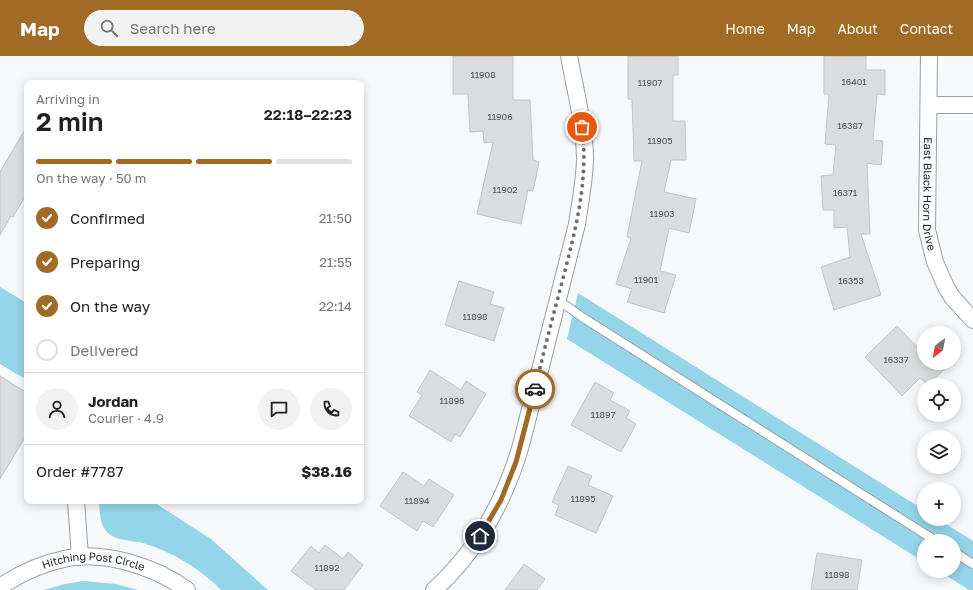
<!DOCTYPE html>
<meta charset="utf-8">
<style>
:root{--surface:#fff;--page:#f2f2f2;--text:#222;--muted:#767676;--line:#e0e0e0;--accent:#a16b25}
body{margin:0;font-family:"Golos Text",sans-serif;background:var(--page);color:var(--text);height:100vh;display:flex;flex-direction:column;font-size:15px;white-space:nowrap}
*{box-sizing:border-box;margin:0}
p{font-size:13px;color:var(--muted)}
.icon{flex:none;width:22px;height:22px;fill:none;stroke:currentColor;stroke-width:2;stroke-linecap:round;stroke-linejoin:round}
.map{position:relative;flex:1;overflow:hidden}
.panel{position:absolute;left:24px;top:24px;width:340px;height:424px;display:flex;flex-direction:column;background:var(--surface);border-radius:8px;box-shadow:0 2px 10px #0003}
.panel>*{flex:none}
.needle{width:26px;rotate:212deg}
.buttons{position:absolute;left:917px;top:270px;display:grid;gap:8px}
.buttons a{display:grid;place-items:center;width:44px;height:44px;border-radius:50%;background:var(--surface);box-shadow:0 2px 10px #0003;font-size:20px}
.pin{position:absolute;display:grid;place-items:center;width:34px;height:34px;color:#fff;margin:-17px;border:2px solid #fff;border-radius:50%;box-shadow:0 1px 4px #0007}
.courier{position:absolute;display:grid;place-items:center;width:40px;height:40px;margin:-20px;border:3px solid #a16b25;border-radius:50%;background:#fff;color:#222;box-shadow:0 1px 5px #0007}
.head em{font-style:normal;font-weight:600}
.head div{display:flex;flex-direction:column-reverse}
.head{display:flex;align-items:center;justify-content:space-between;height:68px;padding:0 12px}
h1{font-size:26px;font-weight:600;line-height:30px}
.bar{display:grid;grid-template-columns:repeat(4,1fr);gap:6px 4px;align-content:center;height:48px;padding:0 12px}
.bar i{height:5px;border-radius:3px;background:var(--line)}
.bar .on{background:var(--accent)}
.bar p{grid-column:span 4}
.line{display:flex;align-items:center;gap:10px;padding:0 12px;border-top:1px solid var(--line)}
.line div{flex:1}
.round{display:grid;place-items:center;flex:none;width:42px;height:42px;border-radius:21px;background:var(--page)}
ol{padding:0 12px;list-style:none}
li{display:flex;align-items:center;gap:12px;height:44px}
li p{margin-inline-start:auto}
li .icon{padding:4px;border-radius:50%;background:var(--accent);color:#fff;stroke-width:4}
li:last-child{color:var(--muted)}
li i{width:22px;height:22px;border:2px solid var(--line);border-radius:50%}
header{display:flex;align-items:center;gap:24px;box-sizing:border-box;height:56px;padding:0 20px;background:var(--accent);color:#fff}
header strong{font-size:19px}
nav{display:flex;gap:22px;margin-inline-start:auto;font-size:14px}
.search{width:280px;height:36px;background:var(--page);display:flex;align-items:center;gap:10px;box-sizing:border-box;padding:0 14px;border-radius:22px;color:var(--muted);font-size:15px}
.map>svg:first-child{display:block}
</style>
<header>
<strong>Map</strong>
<div class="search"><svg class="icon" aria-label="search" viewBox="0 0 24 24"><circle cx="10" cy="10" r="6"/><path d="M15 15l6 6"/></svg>Search here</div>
<nav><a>Home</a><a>Map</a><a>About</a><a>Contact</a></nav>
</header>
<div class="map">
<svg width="973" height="534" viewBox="0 0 973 534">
<rect width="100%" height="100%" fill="#f5f9fb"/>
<path fill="#94d5e9" d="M0,231L27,247V324L0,308Z
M578,237L924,454V463H938L973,485V534H969L939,515H954V485H924V506L567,283Z
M99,445H152L211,483L268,534H221C200,512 172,496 143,487C135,485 117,484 112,480C99,472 100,458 99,445Z
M83,525L116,528L138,534H44L65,528Z"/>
<path fill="#d9dddf" stroke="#c2c5c7" d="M453,0H513V44H530L533,104L539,106L533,135L528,134L521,168L477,158L493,86L484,87L483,75L470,76L468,38H453Z
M628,0H678V19H673V65H685L686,104H671L664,136L696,143L689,177L669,172L660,215L676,219L664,257L627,246L632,233L616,228L631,182L627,181L642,105H634L632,43H628Z
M824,0H866V14H885V39L877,38L873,84L883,85L881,109L867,107L870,178H861L881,239L834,254L821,211L850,201L847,171L834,172V154H823L821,120L833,119L836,89L825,88L829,38H824Z
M27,70V137L13,161L11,160L0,179V116Z
M459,225L494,236L490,248L504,252L494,285L445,269Z
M897,270L924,298V307H951L928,329L920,322L902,340L865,301Z
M430,314L461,334L466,325L486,338L460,381L455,378L451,386L409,360L422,339L417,336Z
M0,320L27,337V378L0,423Z
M595,326L614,337L610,344L630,355L626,362L636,368L621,396L571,369Z
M568,410L592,420L588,429L613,440L596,477L555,459L559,449L552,446Z
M403,416L424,430L429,423L454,439L433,471L423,465L417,475L380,450Z
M325,489L343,503L348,496L363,509L344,534H316L291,515L311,490L319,497Z
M817,497L862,504L857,534H811Z
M524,508L545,523L537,534H505Z"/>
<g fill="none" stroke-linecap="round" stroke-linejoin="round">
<g stroke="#9b9fa0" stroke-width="10">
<path id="service" d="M557,243L582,261L936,485
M954,496L973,508"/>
</g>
<g stroke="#9b9fa0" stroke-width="18">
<g id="minor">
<path id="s1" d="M929,0L927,174L935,206L946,231L952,241L973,264"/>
<path d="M929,49H973"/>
<path d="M76,445L80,501"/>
<path id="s2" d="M0,531C20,517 44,507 68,502C106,495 156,511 187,534"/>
<path d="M434,534C477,495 505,444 521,389L577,168C580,146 585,123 585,101C584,67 575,33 569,0"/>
</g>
</g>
<use href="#service" stroke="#fff" stroke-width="8"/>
<use href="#minor" stroke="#fff" stroke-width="16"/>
</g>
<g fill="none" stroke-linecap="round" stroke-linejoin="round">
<path stroke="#6c6f70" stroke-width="4" stroke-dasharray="0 7.2" d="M535,333C543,298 552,264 561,230C575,176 589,126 582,71"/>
<path stroke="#a16b25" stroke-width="5" d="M480,480L501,444L516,406L535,333"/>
</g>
<g text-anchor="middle" stroke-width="3" stroke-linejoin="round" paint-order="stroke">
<g font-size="9" fill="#505354">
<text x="483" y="22">11908</text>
<text x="854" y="29">16401</text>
<text x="650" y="30">11907</text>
<text x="500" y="64">11906</text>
<text x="850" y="73">16387</text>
<text x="660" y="88">11905</text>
<text x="505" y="137">11902</text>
<text x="845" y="140">16371</text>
<text x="662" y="161">11903</text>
<text x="646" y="227">11901</text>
<text x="851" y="228">16353</text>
<text x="475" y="264">11898</text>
<text x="896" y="307">16337</text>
<text x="452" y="348">11896</text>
<text x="603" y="362">11897</text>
<text x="583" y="446">11895</text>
<text x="417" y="448">11894</text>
<text x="327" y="515">11892</text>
<text x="837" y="522">11898</text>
</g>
<g font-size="11" fill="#232525" stroke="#f5f9fb">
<text dy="4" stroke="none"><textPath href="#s1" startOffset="138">East Black Horn Drive</textPath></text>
<text dy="4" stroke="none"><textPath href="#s2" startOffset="100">Hitching Post Circle</textPath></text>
</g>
</g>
</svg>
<div class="buttons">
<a><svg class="needle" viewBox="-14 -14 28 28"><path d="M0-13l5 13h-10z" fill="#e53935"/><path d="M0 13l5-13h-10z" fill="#767676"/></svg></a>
<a><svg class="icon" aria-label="locate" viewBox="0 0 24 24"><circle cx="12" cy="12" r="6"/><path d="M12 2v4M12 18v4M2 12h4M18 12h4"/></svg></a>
<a><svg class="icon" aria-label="layers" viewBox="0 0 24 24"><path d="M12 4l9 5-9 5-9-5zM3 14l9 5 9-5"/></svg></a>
<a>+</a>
<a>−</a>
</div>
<div class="pin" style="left:582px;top:71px;background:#ea580c"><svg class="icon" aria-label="bag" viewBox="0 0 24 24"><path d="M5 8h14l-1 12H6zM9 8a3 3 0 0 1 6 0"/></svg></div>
<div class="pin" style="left:480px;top:480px;background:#1f2937"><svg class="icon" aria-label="home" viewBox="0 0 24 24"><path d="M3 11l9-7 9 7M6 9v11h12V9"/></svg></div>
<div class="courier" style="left:535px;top:333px"><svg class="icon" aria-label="car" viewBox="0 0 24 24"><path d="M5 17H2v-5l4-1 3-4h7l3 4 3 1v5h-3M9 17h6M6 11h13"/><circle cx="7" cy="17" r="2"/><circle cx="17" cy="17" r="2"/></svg></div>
<section class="panel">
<div class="head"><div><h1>2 min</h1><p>Arriving in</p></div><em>22:18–22:23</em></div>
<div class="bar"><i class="on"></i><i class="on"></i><i class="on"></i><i></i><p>On the way · 50 m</p></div>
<ol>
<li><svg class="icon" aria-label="check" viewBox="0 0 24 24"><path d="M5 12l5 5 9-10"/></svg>Confirmed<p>21:50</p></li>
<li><svg class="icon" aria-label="check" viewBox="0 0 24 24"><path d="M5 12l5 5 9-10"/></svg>Preparing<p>21:55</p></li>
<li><svg class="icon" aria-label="check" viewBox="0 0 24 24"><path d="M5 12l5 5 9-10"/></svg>On the way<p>22:14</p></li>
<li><i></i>Delivered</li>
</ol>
<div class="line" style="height:72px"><a class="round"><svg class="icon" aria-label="person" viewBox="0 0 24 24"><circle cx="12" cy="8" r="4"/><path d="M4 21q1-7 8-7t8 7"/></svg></a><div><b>Jordan</b><p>Courier · 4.9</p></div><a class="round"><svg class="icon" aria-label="chat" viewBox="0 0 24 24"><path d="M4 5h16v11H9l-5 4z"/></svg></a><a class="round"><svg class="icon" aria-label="phone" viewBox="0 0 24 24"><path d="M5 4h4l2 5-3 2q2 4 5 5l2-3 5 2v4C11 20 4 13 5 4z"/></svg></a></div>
<div class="line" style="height:52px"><div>Order #7787</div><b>$38.16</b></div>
</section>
</div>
